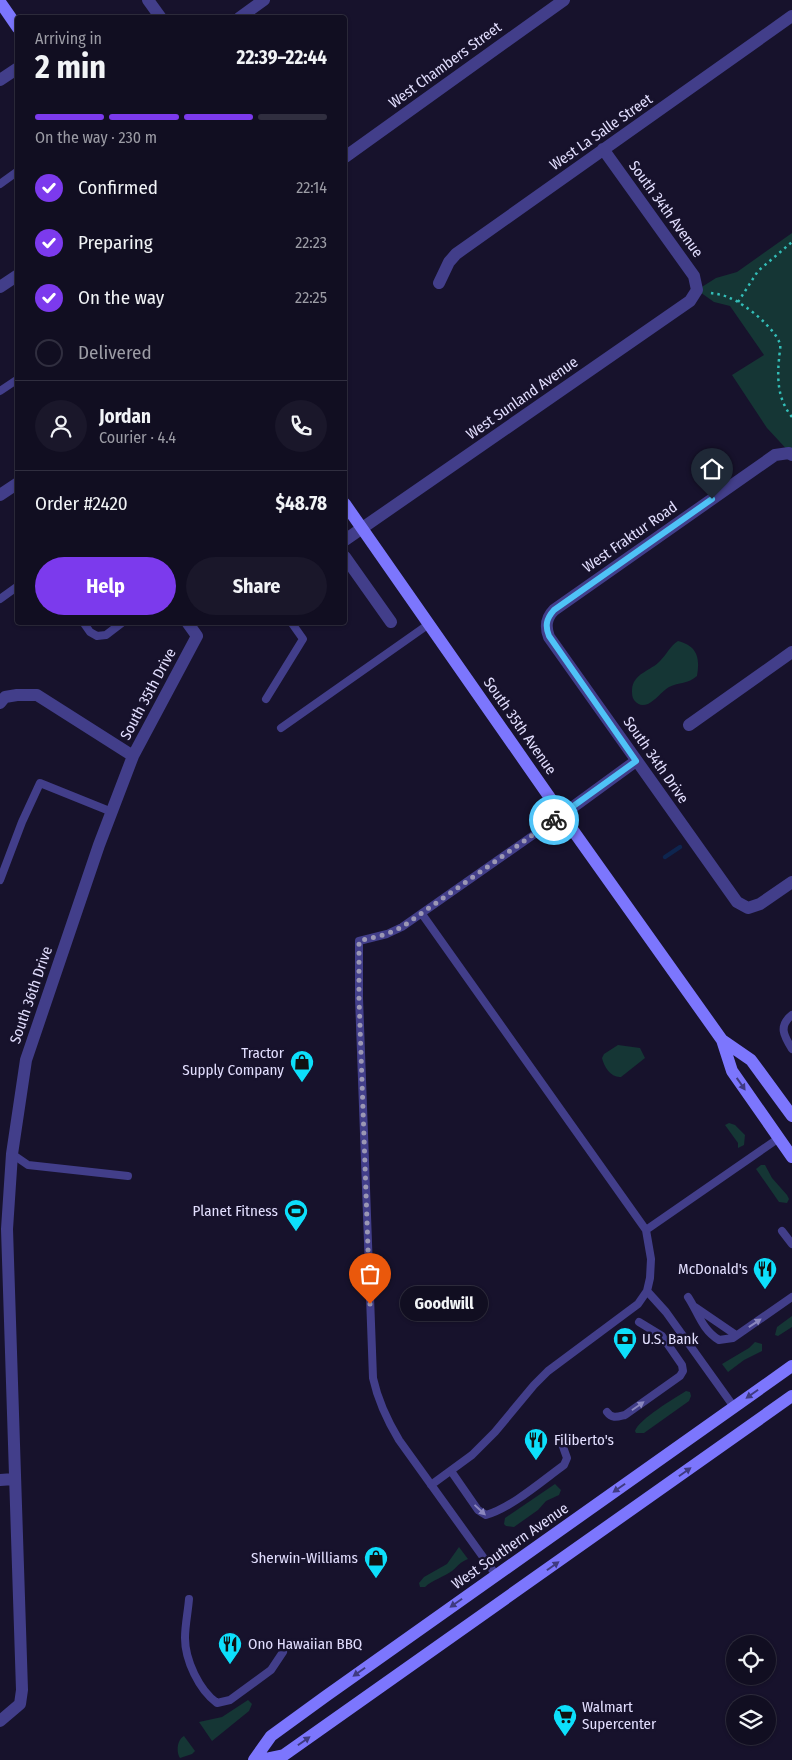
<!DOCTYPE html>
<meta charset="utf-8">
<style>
:root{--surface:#110e21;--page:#1a172a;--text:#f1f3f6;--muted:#9c9ca5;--line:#302e3f;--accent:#7c3aed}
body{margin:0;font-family:"Fira Sans Condensed",sans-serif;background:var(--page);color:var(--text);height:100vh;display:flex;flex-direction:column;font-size:19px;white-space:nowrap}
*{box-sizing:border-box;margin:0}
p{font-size:16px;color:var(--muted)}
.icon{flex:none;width:28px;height:28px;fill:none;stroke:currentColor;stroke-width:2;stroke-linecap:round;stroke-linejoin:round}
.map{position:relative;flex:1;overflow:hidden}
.side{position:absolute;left:15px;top:15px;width:332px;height:610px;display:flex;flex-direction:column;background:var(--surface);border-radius:5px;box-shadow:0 1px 4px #0004,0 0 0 1px var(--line)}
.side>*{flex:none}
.tools{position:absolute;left:726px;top:1635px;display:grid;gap:10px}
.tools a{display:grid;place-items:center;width:50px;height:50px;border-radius:50%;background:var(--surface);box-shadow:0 1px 4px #0004,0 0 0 1px var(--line);font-size:25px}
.pin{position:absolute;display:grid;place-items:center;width:42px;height:42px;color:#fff;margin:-51px -21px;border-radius:50% 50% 50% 0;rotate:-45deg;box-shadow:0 0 5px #0007}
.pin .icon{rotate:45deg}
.courier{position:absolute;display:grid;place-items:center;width:50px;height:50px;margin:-25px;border:4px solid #4fc3f7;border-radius:50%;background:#fff;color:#222;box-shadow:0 1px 6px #0007}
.bubble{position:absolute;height:35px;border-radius:18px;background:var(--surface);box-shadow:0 1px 4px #0004,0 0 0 1px var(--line);font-size:16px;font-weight:700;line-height:35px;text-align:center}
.headline em{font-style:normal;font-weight:700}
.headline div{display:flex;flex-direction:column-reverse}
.headline{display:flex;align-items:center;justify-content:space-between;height:85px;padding:0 20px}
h1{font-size:32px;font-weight:700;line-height:38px}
.bar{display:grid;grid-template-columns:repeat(4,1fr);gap:8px 5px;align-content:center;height:60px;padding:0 20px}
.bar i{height:6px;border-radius:4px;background:var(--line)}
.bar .selected{background:var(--accent)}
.bar p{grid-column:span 4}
.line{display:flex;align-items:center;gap:12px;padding:0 20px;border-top:1px solid var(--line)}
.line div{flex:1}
.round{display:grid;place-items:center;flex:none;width:52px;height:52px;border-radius:26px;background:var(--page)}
ol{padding:0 20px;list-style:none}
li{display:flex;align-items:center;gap:15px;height:55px}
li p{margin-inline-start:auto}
li .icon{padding:5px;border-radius:50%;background:var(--accent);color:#fff;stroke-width:4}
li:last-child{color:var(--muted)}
li i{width:28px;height:28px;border:2px solid var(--line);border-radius:50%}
.cta{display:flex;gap:10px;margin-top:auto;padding:10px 20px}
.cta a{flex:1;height:58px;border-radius:30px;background:var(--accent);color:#fff;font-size:20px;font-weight:700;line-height:58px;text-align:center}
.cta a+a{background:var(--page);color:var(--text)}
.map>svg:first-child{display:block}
</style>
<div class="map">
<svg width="792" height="1760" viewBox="0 0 792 1760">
<rect width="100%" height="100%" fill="#17122c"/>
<path fill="#153635" d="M792,233V455L767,428L732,375L764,355L730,306L714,302L697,290L716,278L737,272Z
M678,641C698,646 700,659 697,676C688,684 679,682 669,687C661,692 656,700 648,704C642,706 638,705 634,700C632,697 632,694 632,690C633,673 651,671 660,661C667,654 670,646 678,641Z
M618,1045L640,1048L645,1058L621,1077C611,1078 604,1067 602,1058L604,1054Z
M729,1123L735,1125L745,1135L744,1145L738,1148V1143L725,1125Z
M761,1165H765L772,1178L787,1195L789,1199L787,1203L779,1202L756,1169Z
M792,1316V1327L778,1336L775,1335L777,1327Z
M755,1342L762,1344V1351L744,1360L728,1372L722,1364L749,1348Z
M686,1391L690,1392L691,1396L689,1401L644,1433H636L635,1431C639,1419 675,1398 686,1391Z
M555,1484L561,1490L559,1495L546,1501L538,1510L514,1527L506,1526L504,1524L505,1518Z
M459,1547L468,1559C460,1562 458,1566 452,1571C444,1577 432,1580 425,1587H420L419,1583L424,1577L447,1564Z
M248,1700L252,1704L249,1711L212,1741L199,1722L222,1717Z
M184,1736L195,1751L192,1754L180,1758C176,1752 177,1740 184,1736Z"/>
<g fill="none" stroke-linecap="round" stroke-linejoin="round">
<path stroke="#0e254f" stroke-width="4.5" d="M665,857L680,847"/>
<path stroke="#33bdb7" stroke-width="2.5" stroke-dasharray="2.5 4" stroke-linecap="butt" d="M711,293C717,294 724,295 730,298C745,304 775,328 780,344C781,348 779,355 779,359C777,380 778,400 792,417
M738,302L758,271L792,242"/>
<path stroke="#423e8a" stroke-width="8" d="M0,184L18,171
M0,391L18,379
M0,599L18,586
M83,622L90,632L97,636L106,635L123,622
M266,699L303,639L291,622
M281,728L429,624
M0,880L22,822L40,783L112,812
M422,914L646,1230L651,1259L650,1278L647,1291L638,1304L548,1371L534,1385L495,1432L472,1455L431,1485
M792,1015C778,1026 784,1036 792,1049
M12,1154L28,1165L128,1176
M646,1230L779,1138
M782,1231L792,1244
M647,1291L666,1312L734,1407
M688,1297C698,1312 702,1330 719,1340L733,1338L792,1297
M695,1307L736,1335
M607,1412C612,1419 617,1417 625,1415L680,1376L683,1371L682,1365L662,1336L639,1322
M451,1471L478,1510L486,1515C511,1508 542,1481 564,1465L567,1458L562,1444
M496,1575L399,1440C387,1420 378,1401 373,1378L359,998V941L387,934L402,927L562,815
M189,1599C188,1612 185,1625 185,1638C185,1660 199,1690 217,1703L230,1700L271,1670L283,1652"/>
<path stroke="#423e8a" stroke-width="12" d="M148,0L161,18
M239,18L264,0
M0,80L18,68
M345,157L564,0
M439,283L449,262L456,254L792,16
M0,287L18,275
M792,455L789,453L775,455L554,610C546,618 545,626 549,637L737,902L748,908L760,904L792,882
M0,495L18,483
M345,540L690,301L697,290L694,276L603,149
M345,557L391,622
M0,703L5,697L17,695H37L133,756
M689,725L792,652
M562,815L636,761
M0,1480L14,1479
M0,1721L20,1704L22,1690L7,1229L12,1154L26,1060L99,845L133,756L197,636L187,622"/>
<path stroke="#7c76fd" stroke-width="12" d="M0,2L18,28
M345,504L562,815L722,1040L732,1071L792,1157
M722,1040L751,1060L792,1116
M254,1760L271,1736L326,1696L792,1366
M260,1760L284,1755L792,1396"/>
</g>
<defs><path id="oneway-solid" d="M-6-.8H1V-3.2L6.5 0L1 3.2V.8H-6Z" transform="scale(1.25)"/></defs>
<g fill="#3f3a80">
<use href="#oneway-solid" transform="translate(741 1084) rotate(55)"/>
<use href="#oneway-solid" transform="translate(752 1394) rotate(145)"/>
<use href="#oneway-solid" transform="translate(685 1472) rotate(-35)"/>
<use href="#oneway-solid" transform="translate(619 1488) rotate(145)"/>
<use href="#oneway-solid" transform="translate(553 1566) rotate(-35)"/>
<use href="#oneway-solid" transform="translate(456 1603) rotate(145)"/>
<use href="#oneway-solid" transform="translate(359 1672) rotate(145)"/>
<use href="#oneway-solid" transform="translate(304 1741) rotate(-35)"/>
</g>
<g fill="#8a86be">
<use href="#oneway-solid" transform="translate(755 1323) rotate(-34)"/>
<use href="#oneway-solid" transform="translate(638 1406) rotate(-35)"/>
<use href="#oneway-solid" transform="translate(480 1510) rotate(43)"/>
</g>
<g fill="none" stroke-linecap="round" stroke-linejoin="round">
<path stroke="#9b97b4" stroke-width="5" stroke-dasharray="0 9" d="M370,1304L359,998V941L387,934L402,927L554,820"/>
<path stroke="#4fc3f7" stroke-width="6" d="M554,820L636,761L549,636C545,626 546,619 554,610L712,499"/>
</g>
<defs>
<g id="shop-pin" transform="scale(1.25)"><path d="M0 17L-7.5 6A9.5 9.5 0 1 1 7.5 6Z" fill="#0ddffb" stroke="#17122c"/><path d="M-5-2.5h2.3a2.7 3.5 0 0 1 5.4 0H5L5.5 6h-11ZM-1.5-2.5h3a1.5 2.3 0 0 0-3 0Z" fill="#111"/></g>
<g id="stadium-pin" transform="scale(1.25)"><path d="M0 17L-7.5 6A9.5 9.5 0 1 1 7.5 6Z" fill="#0ddffb" stroke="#17122c"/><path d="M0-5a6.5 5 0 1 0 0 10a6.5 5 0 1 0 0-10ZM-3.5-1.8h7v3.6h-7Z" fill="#111"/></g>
<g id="restaurant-pin" transform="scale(1.25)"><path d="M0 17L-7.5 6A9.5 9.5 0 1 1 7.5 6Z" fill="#0ddffb" stroke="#17122c"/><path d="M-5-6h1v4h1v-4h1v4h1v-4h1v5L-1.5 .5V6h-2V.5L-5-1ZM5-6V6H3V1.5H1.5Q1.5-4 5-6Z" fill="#111"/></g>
<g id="bank-pin" transform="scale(1.25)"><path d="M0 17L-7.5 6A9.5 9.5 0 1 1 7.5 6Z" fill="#0ddffb" stroke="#17122c"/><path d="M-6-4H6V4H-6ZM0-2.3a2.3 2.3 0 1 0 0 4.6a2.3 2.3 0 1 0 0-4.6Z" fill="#111"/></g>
<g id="supermarket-pin" transform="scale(1.25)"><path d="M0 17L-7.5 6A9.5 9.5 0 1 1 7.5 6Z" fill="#0ddffb" stroke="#17122c"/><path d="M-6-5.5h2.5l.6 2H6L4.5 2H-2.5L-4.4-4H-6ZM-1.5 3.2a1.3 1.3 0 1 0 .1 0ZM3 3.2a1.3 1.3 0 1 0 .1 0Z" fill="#111"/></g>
</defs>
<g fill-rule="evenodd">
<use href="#shop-pin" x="302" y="1062"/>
<use href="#stadium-pin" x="296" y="1211"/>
<use href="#restaurant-pin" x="765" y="1269"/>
<use href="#bank-pin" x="625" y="1339"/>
<use href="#restaurant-pin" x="536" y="1440"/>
<use href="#shop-pin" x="376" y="1558"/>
<use href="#restaurant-pin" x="230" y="1644"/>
<use href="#supermarket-pin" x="565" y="1716"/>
</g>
<g text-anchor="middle" stroke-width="5" stroke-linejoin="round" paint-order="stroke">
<g font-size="15" fill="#e2defe" stroke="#17122c">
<text transform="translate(445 65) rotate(-36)" y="5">West Chambers Street</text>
<text transform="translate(601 132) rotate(-35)" y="5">West La Salle Street</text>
<text transform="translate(666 209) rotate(54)" y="5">South 34th Avenue</text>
<text transform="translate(522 398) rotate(-35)" y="5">West Sunland Avenue</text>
<text transform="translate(630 537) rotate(-35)" y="5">West Fraktur Road</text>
<text transform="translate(148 694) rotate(-62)" y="5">South 35th Drive</text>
<text transform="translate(520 726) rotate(55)" y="5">South 35th Avenue</text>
<text transform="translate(656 760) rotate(55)" y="5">South 34th Drive</text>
<text transform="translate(31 995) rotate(-71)" y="5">South 36th Drive</text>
<text transform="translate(510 1546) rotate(-35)" y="5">West Southern Avenue</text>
</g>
<g font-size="15" fill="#e2defe" stroke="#17122c" text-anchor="end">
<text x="284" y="1058">Tractor<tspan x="284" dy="17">Supply Company</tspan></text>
<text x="278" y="1216">Planet Fitness</text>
<text x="748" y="1274">McDonald's</text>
<text x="642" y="1344" text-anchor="start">U.S. Bank</text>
<text x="554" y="1445" text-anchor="start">Filiberto's</text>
<text x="358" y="1563">Sherwin-Williams</text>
<text x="248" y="1649" text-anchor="start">Ono Hawaiian BBQ</text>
<text x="582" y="1712" text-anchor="start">Walmart<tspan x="582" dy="17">Supercenter</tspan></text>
</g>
</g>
</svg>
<div class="tools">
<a><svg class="icon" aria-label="locate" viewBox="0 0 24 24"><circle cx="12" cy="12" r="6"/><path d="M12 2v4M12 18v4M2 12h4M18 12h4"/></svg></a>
<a><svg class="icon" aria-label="layers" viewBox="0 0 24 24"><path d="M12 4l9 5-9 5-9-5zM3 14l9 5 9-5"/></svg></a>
</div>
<div class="pin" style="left:370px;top:1304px;background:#ea580c"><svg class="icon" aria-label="bag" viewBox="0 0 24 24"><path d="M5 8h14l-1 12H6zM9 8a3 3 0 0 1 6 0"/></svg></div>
<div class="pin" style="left:712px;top:499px;background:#1f2937"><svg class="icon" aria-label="home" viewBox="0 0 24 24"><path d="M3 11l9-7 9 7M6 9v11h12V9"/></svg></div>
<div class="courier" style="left:554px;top:820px"><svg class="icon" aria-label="bike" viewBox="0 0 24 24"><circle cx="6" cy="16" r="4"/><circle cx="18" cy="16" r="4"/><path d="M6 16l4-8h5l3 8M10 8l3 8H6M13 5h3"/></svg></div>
<div class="bubble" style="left:400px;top:1286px;width:88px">Goodwill</div>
<section class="side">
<div class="headline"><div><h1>2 min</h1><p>Arriving in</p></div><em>22:39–22:44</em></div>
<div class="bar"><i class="selected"></i><i class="selected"></i><i class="selected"></i><i></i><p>On the way · 230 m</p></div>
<ol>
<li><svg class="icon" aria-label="check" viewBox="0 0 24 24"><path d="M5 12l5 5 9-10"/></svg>Confirmed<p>22:14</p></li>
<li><svg class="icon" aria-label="check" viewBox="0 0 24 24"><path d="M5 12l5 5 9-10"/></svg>Preparing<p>22:23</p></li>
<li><svg class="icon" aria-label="check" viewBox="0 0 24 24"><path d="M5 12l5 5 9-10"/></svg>On the way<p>22:25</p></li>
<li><i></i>Delivered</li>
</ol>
<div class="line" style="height:90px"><a class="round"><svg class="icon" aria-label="person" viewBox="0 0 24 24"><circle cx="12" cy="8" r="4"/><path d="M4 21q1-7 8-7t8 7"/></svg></a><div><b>Jordan</b><p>Courier · 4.4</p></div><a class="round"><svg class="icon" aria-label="phone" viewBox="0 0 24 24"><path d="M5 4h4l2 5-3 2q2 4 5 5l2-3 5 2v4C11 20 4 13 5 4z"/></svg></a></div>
<div class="line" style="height:65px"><div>Order #2420</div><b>$48.78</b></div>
<div class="cta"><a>Help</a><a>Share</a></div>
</section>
</div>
